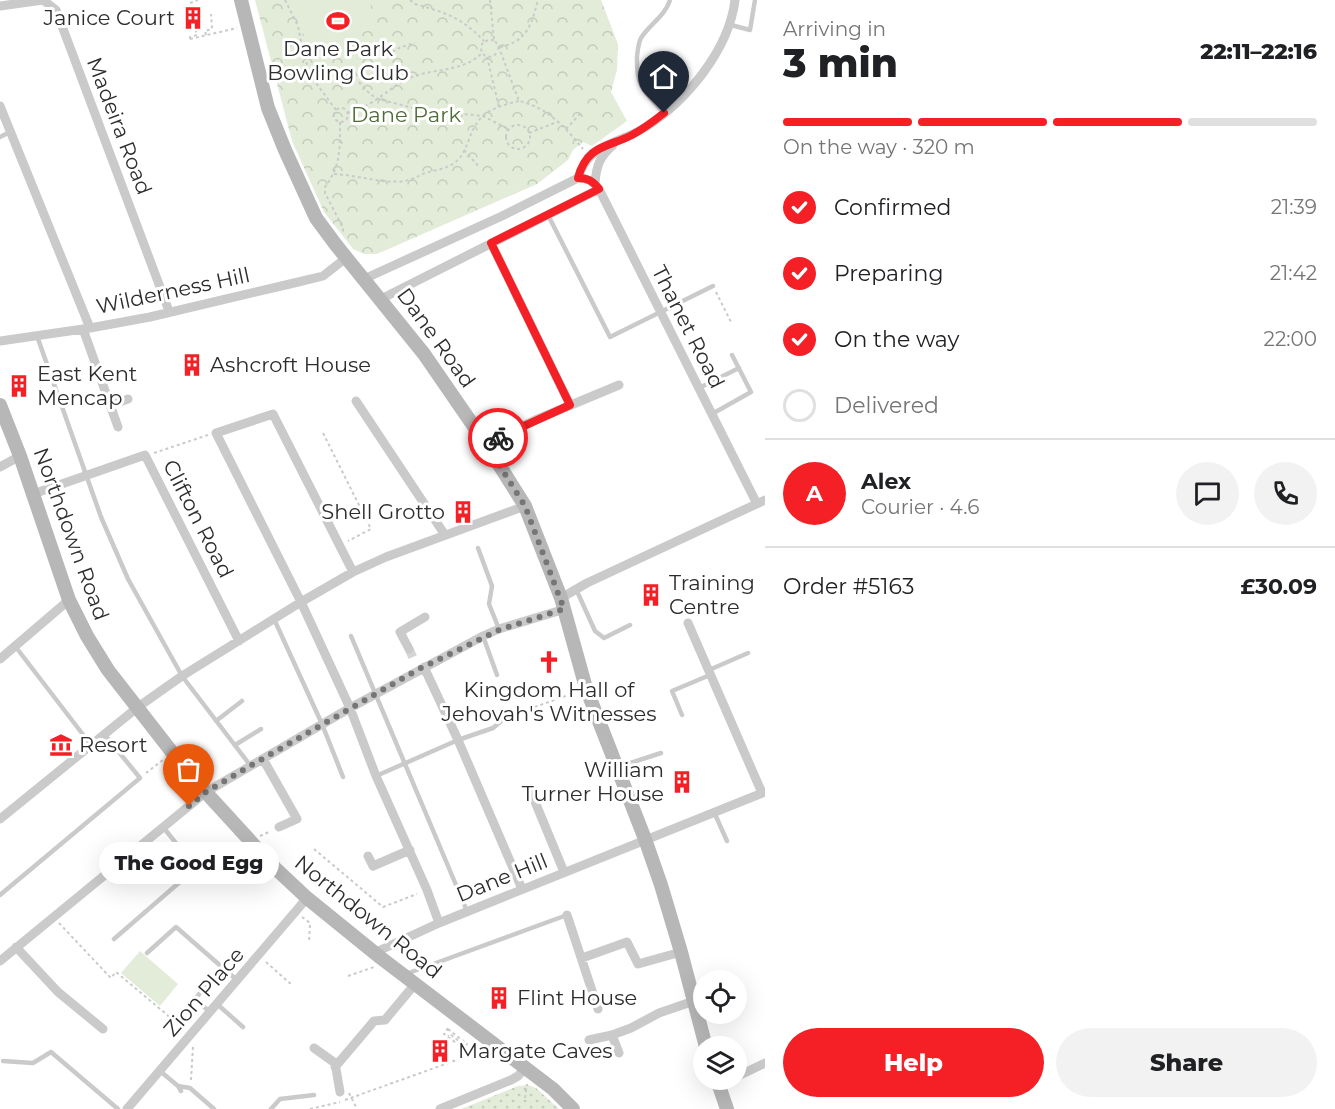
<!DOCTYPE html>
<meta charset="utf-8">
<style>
:root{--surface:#fff;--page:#f2f2f2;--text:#202124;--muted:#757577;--line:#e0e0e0;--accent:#f42026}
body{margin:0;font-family:Montserrat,sans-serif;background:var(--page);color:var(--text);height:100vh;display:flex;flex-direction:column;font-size:22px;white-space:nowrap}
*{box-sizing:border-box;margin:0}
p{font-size:20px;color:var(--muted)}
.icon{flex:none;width:33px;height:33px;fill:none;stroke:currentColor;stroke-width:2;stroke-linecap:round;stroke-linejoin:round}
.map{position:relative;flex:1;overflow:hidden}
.panel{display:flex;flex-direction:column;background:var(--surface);width:570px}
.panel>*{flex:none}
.buttons{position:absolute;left:693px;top:970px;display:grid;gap:12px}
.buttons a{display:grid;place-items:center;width:54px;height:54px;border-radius:50%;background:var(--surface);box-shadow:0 6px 24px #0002;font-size:30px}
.pin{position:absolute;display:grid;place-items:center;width:51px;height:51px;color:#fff;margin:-62px -26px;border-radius:50% 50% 50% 0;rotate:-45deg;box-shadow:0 0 6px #0007}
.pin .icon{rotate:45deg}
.courier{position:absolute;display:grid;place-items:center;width:60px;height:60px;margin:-30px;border:4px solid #f42026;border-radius:50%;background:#fff;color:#222;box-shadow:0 2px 8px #0007}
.bubble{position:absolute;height:42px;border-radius:21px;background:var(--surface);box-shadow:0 6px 24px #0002;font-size:20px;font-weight:800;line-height:42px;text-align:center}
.head em{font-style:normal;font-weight:800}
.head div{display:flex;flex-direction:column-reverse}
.head{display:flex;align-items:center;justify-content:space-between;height:102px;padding:0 18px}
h1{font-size:39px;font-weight:800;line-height:45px}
.bar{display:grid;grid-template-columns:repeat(4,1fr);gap:9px 6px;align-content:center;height:72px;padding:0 18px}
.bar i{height:8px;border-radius:4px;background:var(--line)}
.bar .on{background:var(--accent)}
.bar p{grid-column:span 4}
.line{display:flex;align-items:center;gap:15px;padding:0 18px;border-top:2px solid var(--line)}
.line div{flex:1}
.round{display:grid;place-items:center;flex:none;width:63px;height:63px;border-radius:32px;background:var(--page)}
ol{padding:0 18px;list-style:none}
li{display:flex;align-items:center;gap:18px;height:66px}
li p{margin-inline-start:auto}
li .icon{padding:6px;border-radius:50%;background:var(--accent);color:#fff;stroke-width:4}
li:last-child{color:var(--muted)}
li i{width:33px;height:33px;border:3px solid var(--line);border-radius:50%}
.primary-button{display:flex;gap:12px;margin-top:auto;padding:12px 18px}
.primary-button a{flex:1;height:69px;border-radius:36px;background:var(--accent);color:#fff;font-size:24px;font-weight:800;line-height:69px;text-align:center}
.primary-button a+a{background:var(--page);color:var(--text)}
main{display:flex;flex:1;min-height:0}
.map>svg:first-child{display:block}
</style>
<main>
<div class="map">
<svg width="765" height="1109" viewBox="0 0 765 1109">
<defs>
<pattern id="grass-dots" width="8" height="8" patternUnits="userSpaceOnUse" patternTransform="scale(1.5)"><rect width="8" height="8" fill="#e3ecd9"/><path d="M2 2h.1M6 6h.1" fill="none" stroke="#c3cbbb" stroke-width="1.8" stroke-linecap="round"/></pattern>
<pattern id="forest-crowns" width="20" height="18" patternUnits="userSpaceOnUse" patternTransform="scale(1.5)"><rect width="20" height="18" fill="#e3ecd9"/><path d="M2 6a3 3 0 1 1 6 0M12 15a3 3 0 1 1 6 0" fill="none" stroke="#c3cbbb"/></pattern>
</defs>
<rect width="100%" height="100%" fill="#fff"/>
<path fill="url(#grass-dots)" d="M528,1085L536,1088L559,1109H461L518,1086Z"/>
<path fill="url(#forest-crowns)" d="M255,0H601L618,44L617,70L611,92L627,121L592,146L583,142L573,150L568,160L537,184L384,251L376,254H364L353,249L324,212L292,141Z"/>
<path fill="#e3ecd9" d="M290,0H369L377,28L307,50L299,15Z
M140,951L178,984L160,1006L121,973Z"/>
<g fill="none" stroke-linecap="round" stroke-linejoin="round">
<path stroke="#d5d5d5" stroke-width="9" stroke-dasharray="9 4.5" stroke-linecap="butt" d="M409,649L414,660"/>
<path stroke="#cacaca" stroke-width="2" stroke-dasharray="3 3" stroke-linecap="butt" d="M285,0L298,26L302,47L310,75L336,110
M410,0L415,4C446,13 461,17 484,41
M490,0L494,40L498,45L519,101C547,107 566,128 583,149
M190,3L198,0
M206,35L205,31L212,29L211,14
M190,39L237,28
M190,39V37L197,35L195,28
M494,40L484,41C475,53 490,64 498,51
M500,47C528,41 531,25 538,0
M487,57L499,107
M382,58L401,47L415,43
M310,75L322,70
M359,82L370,94L378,99L421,110L483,116L508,129
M334 115a7 7 0 1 1 14 0a7 7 0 1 1-14 0Z
M348,113C358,109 369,105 377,99C389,91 399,82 412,77C436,68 463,72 482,53
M340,122C340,147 341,166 325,187V193L343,228V233
M506 137a12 12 0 1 1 24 0a12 12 0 1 1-24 0Z
M566,129L582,112
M529,133L557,122
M464,150L480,168
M334,174C358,175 380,184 404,181C412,180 418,176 425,173C441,168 455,169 464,151C470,139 473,124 484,115C494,107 507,104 519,101
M716,292L732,324
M323,433L371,529L348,541
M154,453L208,435
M512,715L574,693
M146,773L163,760
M260,836L271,831
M314,849L383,907L417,894
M302,917L310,923L309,943
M59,923L108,975L111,978L116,972L184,1029
M266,962L292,985
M348,976L374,967
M448,1028L444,1034L459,1045L458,1046
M448,1029L467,1044L465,1046L450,1034L448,1036
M191,1080L193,1046
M349,1093L357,1109
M525,1098L527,1084
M345,1100L479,1052
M310,1109L340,1102"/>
<path stroke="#cacaca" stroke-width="4.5" d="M731,25L750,30L755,0
M664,113C644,91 636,88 637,56C638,50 638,44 641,38C650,24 665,16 670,0
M0,137L10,132
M548,215L610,337L713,286
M37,336L101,517L128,579L182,676L250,765
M699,388L739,368
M712,414L751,392L732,355
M478,548L492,586L489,604L499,629
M576,589L595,631L604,638L630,625
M274,619L322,724L343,777
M351,636L467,911
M483,636L497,675
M15,646L91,745
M709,670L748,653
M682,715L672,691L710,675
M216,721L242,701
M235,745L261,729
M618,767L661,753
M376,776L458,740L493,728L506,717
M714,812L727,841
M0,895L140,778L105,735
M114,939L196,868L163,827
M147,953L176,927L238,981
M406,974L567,915
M217,1004L243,1027
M210,1012L195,999L222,967
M3,1061L33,1063L51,1052L118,1109
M160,1071L178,1086L181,1091
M178,1086L190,1088L214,1109
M271,1109L280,1099L314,1095"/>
<path stroke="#cacaca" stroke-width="9" d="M0,6L43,0L56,10L169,311
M0,106L90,328
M578,178C587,178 593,181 599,189L757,504
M578,178C588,144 618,144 644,128C686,102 729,50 735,0
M595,184C596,166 600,156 613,145
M491,243L570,405
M364,279L502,216L578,178
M381,299L599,189
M83,329L118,427
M0,341L90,328L150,317L294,283L323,276L346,258
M356,401L445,535
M111,405L128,399
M486,444L535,420L619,385
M0,467L20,456
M33,494L145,455L239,641
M353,572L273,414L216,433L301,602L350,708L376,776L427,890L439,923
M561,598L587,583L765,500
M688,623L762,793
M409,649L400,632L425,617
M0,659L69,600
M424,667L458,740L522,889
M263,759L297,819L279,827
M531,792L564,872
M0,819L138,707L182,676L301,602L353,572L386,557L525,506
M368,856L373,866L410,850
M567,915L598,1009
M16,947L58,992L103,1029
M374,953L439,923L765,792
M582,958L627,942L638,964L681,952
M0,961L206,792L350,708L483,636L499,629L565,609
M612,1035L619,1053
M589,1040L612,1035L631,1028L659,1013L694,1001
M314,1048L335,1063L340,1092
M335,1067L374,1021L385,1020L415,984
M736,1077L765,1063
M127,1109L307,898
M440,1109L511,1080L518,1076L525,1068"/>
<path stroke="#b7b7b7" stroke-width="14" d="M241,0L268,108L285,150L316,218L336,245L424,354L486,444L525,506L561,598L586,688L645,839L661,885L681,952L706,1047
M0,405L20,456L69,600L87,636L108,670L189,774L275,868L307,898L381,958L553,1089L573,1109
M717,1080L727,1109"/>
</g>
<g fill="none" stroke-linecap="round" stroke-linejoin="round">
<path stroke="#767676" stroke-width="6" stroke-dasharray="0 10.8" d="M189,806L206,792L250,766L419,669L499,630L564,609L525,506L486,444L498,438"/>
<path stroke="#f42026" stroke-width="8" d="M498,438L570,405L491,243L599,189C593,181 588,178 578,178C587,145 606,148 632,135C643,129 654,121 664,113"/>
</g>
<defs>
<g id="building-bare" transform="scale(1.8)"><path d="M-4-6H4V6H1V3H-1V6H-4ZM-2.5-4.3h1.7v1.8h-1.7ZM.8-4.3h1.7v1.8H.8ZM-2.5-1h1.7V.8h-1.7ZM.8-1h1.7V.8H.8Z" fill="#f42026" stroke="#fff" stroke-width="2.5" paint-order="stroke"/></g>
<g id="stadium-bare" transform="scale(1.8)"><path d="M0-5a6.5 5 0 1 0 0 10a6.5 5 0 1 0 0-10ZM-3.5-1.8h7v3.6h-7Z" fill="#f42026" stroke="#fff" stroke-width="2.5" paint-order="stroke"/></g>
<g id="church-bare" transform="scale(1.8)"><path d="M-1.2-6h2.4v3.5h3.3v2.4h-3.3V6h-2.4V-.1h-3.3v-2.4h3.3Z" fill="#f42026" stroke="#fff" stroke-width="2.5" paint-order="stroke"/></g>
<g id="museum-bare" transform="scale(1.8)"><path d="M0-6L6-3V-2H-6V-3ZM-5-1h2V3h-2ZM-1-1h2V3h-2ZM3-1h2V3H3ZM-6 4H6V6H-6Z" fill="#f42026" stroke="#fff" stroke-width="2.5" paint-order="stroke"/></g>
</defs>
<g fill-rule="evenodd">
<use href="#building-bare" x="193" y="18"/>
<use href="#stadium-bare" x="338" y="21"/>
<use href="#building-bare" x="192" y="365"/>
<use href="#building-bare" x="19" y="386"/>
<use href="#building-bare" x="463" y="512"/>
<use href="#building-bare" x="651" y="595"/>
<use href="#church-bare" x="549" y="662"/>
<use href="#museum-bare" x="61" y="745"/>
<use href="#building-bare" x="682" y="782"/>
<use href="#building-bare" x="499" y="998"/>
<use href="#building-bare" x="440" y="1051"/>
</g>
<g text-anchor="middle" stroke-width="6" stroke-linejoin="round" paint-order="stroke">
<g font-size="21" fill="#2d2d2d" stroke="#fff" text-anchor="start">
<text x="175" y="25" text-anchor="end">Janice Court</text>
<text x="338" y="56" text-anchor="middle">Dane Park<tspan x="338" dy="24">Bowling Club</tspan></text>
<text x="210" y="372">Ashcroft House</text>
<text x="37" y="381">East Kent<tspan x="37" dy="24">Mencap</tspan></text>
<text x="445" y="519" text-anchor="end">Shell Grotto</text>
<text x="669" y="590">Training<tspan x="669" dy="24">Centre</tspan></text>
<text x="549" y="697" text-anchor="middle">Kingdom Hall of<tspan x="549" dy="24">Jehovah's Witnesses</tspan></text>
<text x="79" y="752">Resort</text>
<text x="664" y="777" text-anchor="end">William<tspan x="664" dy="24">Turner House</tspan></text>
<text x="517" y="1005">Flint House</text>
<text x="458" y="1058">Margate Caves</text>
</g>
<g font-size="21" fill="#4e6c37" stroke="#fff">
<text x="406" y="122">Dane Park</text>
</g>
<g font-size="21" fill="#2d2d2d" stroke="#fff">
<text transform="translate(119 126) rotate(69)" y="7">Madeira Road</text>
<text transform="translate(173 291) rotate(-12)" y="7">Wilderness Hill</text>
<text transform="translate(688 327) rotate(63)" y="7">Thanet Road</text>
<text transform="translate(436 338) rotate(54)" y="7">Dane Road</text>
<text transform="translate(198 519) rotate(63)" y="7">Clifton Road</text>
<text transform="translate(71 534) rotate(70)" y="7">Northdown Road</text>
<text transform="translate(502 878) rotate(-22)" y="7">Dane Hill</text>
<text transform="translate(368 917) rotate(39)" y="7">Northdown Road</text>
<text transform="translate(204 992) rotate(-49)" y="7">Zion Place</text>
</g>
</g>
</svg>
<div class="buttons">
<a><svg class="icon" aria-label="locate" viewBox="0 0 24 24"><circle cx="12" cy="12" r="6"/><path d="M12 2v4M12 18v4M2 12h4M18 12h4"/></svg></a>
<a><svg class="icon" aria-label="layers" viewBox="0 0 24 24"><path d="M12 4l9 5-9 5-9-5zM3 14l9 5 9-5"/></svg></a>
</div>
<div class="pin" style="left:189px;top:806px;background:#ea580c"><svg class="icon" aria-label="bag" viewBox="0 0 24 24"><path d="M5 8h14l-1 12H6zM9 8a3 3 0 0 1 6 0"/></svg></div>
<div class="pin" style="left:664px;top:113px;background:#1f2937"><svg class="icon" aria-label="home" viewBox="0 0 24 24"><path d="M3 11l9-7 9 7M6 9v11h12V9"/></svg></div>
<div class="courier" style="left:498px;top:438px"><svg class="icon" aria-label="bike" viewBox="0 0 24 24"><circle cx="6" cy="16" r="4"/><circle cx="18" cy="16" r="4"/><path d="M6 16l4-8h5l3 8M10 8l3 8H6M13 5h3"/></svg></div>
<div class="bubble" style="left:99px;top:842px;width:180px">The Good Egg</div>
</div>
<section class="panel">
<div class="head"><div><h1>3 min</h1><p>Arriving in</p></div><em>22:11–22:16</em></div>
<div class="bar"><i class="on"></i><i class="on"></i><i class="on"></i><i></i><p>On the way · 320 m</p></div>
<ol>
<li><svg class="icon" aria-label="check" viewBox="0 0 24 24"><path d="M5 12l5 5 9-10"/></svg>Confirmed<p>21:39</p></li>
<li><svg class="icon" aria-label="check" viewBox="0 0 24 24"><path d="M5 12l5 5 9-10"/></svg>Preparing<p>21:42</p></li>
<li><svg class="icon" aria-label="check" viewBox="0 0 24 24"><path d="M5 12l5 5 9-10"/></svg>On the way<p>22:00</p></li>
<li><i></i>Delivered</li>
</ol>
<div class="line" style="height:108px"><b class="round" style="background:var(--accent);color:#fff">A</b><div><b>Alex</b><p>Courier · 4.6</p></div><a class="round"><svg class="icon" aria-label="chat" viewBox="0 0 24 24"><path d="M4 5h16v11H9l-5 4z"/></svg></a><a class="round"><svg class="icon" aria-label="phone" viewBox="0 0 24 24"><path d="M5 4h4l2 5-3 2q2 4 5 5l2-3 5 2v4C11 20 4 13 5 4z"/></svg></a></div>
<div class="line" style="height:78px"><div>Order #5163</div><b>£30.09</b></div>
<div class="primary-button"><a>Help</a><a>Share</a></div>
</section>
</main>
